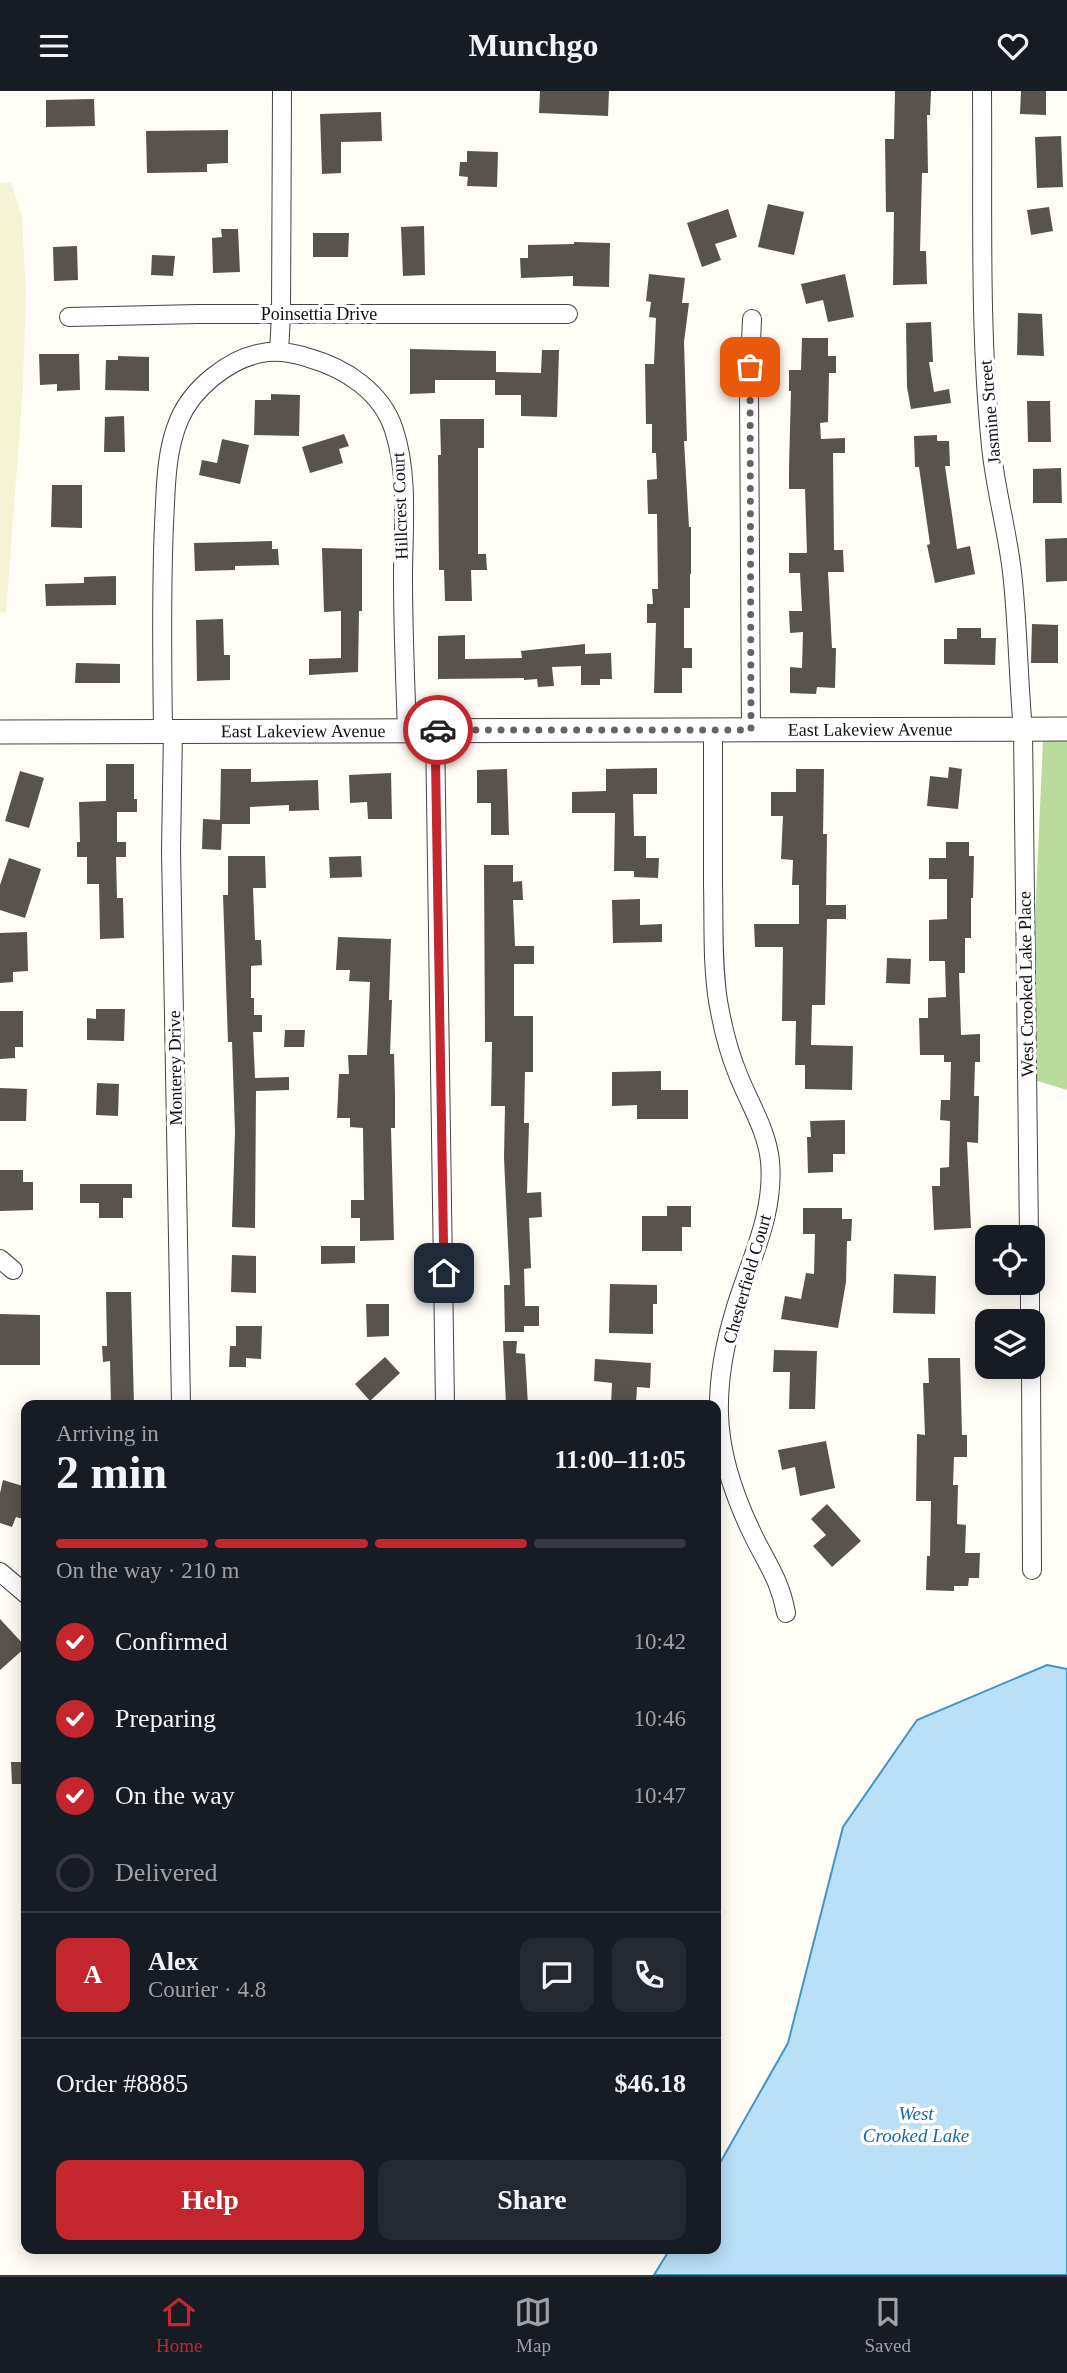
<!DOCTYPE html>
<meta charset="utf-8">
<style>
:root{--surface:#171b24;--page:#242831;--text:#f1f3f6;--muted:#9ea1a6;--line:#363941;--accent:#c4262e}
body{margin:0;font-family:"Times New Roman",serif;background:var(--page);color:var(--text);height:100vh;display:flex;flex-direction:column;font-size:26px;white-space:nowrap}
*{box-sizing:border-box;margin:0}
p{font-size:23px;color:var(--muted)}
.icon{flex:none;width:38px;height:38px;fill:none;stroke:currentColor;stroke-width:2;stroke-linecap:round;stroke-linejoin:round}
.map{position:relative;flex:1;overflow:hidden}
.side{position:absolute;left:21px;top:1309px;width:700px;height:854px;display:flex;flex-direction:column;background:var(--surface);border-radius:14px;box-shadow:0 4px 18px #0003}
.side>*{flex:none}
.buttons{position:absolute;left:975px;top:1134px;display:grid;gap:14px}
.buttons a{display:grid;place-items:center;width:70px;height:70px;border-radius:14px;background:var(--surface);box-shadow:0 4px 18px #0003;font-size:35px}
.pin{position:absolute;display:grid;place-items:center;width:60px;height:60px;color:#fff;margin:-30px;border-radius:14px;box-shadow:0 4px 10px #0006}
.courier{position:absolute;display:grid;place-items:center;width:70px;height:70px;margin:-35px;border:5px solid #c4262e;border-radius:50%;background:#fff;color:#222;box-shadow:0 2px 9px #0007}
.head em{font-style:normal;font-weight:800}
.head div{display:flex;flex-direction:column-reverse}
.head{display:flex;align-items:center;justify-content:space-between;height:119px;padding:0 35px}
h1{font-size:46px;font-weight:800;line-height:52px}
.bar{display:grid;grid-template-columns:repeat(4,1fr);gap:10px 7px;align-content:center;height:84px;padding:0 35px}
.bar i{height:9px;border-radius:5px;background:var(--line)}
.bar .current{background:var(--accent)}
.bar p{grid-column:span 4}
.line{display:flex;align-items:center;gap:18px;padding:0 35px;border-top:2px solid var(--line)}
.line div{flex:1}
.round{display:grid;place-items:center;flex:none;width:74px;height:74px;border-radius:14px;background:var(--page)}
ol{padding:0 35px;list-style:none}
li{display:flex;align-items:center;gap:21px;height:77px}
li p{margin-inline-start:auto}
li .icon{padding:7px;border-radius:50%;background:var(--accent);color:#fff;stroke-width:4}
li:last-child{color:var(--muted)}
li i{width:38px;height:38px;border:4px solid var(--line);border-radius:50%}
.action{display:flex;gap:14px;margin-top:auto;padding:14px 35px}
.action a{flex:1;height:80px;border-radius:14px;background:var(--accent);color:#fff;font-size:28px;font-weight:800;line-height:80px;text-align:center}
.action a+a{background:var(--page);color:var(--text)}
header{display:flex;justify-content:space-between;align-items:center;height:91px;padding:0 35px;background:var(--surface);font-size:32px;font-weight:800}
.tabs{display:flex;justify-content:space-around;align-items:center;height:98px;border-top:2px solid var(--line);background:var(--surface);font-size:19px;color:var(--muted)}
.tabs a{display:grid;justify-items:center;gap:4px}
.tabs .current{color:var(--accent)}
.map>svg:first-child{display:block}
</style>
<header><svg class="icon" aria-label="menu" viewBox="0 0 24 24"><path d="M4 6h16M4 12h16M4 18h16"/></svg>Munchgo<svg class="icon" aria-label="heart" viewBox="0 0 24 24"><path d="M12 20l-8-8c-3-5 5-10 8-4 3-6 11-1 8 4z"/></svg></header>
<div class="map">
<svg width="1067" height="2184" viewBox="0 0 1067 2184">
<rect width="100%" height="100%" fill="#fffdf5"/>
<path fill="#f6f3d4" d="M0,92H11L22,125L26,203L23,296L6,522L0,521Z"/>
<path fill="#b9dc9c" d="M1043,649H1067V999L1028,987Z"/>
<path fill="#b9e0f7" stroke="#3f96cf" stroke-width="2" d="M1047,1574L1067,1578V2184H654L670,2158H716V2079L788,1952L843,1736L917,1629Z"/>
<path fill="#5a524d" d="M540,0H609L608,25L539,22Z
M895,0H931L930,24H927L928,82H922L920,160H926L927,193L893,194L894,121H886L885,48H894Z
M1021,0H1046V24L1020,23Z
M94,8L95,35L46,36V9Z
M381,21L382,50L341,51V82L322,83L320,23Z
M228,39V72L207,73V81L147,82L146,40Z
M1061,45L1063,96L1037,97L1035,46Z
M467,60L498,61L497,96L467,95L468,86L459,85L460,71H467Z
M768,113L804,121L794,164L758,156Z
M1049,116L1053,140L1031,144L1027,119Z
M728,118L737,146L715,153L721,169L702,176L687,132Z
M424,135L425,184L403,185L401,136Z
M221,138H238L240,181L213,182L212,147L222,146Z
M313,142H349L348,166H313Z
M574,151L610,152L609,196L573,195V185L521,187L520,167H528V154L574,153Z
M77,155L78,189L54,190L53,156Z
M152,164L175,165L173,185L151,184Z
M649,183L685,187L682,212H689L684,251L687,350H684L689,436H691V483H690V517H684V557H692V577H682V602H654L656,532H647V513H653L652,498H658L657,423H648L647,389L657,388L656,362H652V333H646L645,273H654L656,227L649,226L651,211L646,210Z
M845,183L854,226L828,231L823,209L806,213L801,193Z
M1018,222L1042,223L1044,265L1017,264Z
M931,231L933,271H929L934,301L949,298L951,312L911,318L907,296L906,232Z
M802,247H828V265H836V282H829L828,331L820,332L821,348L845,347V362H833L834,459H843L844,481H828L832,557H836L835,597L817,596L816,603L790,602V576L802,577L803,541L790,542L789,520H802L800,482H789V462H807L805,398H789V377L791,300H789V279H801Z
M410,258L496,260V281L541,282L542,259H559L557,326L521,325V304H495V289H435V302L410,303Z
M39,263H79L80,299L57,300V293L40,294Z
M118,265L149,266V300L105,299L106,269H118Z
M271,303L300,304L299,345L254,344L255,309H271Z
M1027,310H1050L1051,351H1028Z
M124,325L125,361H104L105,326Z
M440,328H484V357H478V463H486L487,479H471L472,510H445L444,479H439L438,364H441Z
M344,343L349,355L339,358L343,372L310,382L302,356Z
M937,344V350H949L950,375H945L957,458L970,455L975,483L935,492L927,454L930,453L919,376H915L914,345Z
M222,348L249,354L240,393L199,384L202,369L217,372Z
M1061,377L1062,412H1033V378Z
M52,394H82V437L51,436Z
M1067,447V490L1046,491L1045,448Z
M272,450V458H278L279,474L235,475V479L195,480L194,452Z
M322,457L362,458V520H359L358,581L309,584V568L341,567V520L324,521Z
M116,485V514L46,515L45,493L84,492V486Z
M223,528L224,564H230V589L197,590L196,529Z
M1032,533L1058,534V572H1031Z
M957,537H981V547H996L995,574L944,573V548H957Z
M465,544V568L522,567L521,560L585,553V563L611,562L612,588H600V594H581V575L552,576L554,595L538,596L537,588L524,589V587L438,588V545Z
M76,572L120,573V592H75Z
M106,673H134V708H137V721H117V751H126V766H116L117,807H123L124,847L100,848L99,793H87V766H77V751H80L79,711L106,710Z
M949,676L962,678L958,718L927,715L930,685L948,687Z
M657,677V703H633L634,745H646V767H659L658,787L634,786V780H614L615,722H572V701L606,700V678Z
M221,678H251V691L318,689L319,719L289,720V714L250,716V733H222L221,759L202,758L203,728L220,729Z
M507,678L509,744H491V712H477V679Z
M796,678H824L823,743H827L826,814H846V828H827L825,914H812L811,954L853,955L852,999L805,998V974H795L796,930H782L783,856H755L754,833H799V794H792L793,769L781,768L783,725H771V701H796Z
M20,680L44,687L29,737L5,730Z
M391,682L392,728H368L367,711L350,712L349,684Z
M946,751H969V765H974L973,807H971V847H965V882H959L961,944L980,943V971H975L974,1005H979L978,1052L967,1051L971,1137L934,1139L932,1095H940V1077L949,1076L950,1030L940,1029L941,1009H950L951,971H944V964H920L919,927H928V907L946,906L945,870H929V829L947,828V788H929V767H946Z
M228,765H265L266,797H253L255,849H261L262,874L251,875V907H254V924H262V941H253L255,987L289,986V999L256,1000L255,1137L232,1136L235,1040L232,951H228L223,804H228Z
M361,765L362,786L330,787L329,766Z
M9,767L41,778L25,827L0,819V794Z
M484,774H513V791L522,790L523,809H513L515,855H534V873H514V925H533V981H525L524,1032H529L527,1102L541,1101L542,1126L529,1127L531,1177L524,1178L525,1215H539V1235H524V1241H505L504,1194H510L504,1067L505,1015H491L492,951H485Z
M640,808V834L662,833V851L613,852L612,809Z
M27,841L28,880L13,881V891L0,892V842Z
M338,846L391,848L389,909H392L390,963H394L395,1004V1037H391L394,1149L360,1150V1127H351V1109H364L363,1037L350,1036V1027H337L339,983H349L348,964H367L370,891L349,890L350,879H336Z
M887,867L911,868L910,893L886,892Z
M96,918H125L124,950L87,949V927L96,928Z
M0,920H23V956H15V967L0,968Z
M285,939H305L304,956H284Z
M661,980V999H688V1028H637V1014L612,1015V981Z
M97,992L119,993L118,1025L96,1024Z
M0,997L27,998L26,1030H0Z
M845,1029V1063H833V1081L808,1082L807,1046H811L810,1030Z
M0,1079H23V1091H33V1119L0,1120Z
M80,1093H132V1107H123V1127H99V1112H80Z
M667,1115H691V1136H682V1160H642V1125H667Z
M803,1117H842V1128H852L851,1150H847L846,1191L838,1237L781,1228L785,1205L801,1208L806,1182L814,1183L815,1143H803Z
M321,1155H355V1172L321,1173Z
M232,1164L256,1165V1202L231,1201Z
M894,1183L936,1185L935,1223L893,1222Z
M610,1193L657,1194V1213H653V1243L609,1242Z
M106,1201H131L134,1314H111L110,1270L103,1271L102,1255H107Z
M366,1213H389V1245L367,1246Z
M0,1223L40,1224V1274H0Z
M236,1235H262L261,1268L246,1267V1276H229L230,1255H236Z
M503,1250H517L516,1262L525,1263L528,1314H506Z
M774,1259L817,1260L815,1318H789L790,1281H773Z
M385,1266L400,1282L370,1310L355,1293Z
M928,1267H960L962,1344H967V1366H954L953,1394H958L957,1433L966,1434L965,1462H980L979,1487H969L968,1495H954V1500L926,1499L927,1465H930L931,1410H916L917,1343L925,1344L923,1292H929Z
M595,1268L651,1272L650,1297L637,1296L636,1312L629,1311L628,1314H611L612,1292L594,1290Z
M826,1350L835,1397L800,1405L795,1376L782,1379L778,1359Z
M3,1389L26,1396V1429L16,1426L12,1436L0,1432V1402Z
M827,1413L861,1450L832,1476L813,1455L826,1444L811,1428Z
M0,1528L26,1556L0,1579Z
M11,1671H26V1693H12Z"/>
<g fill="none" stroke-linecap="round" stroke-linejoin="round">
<g stroke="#444" stroke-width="20">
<path id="minor" d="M982,0C983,118 979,237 991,355C995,397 1007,438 1012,481C1018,533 1018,586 1023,639L1029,1146
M69,226L197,223H568
M279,261L281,224L282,0
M163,639C162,571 161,502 164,433C166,399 165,362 179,329C192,298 228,268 262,262C277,259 294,262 309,267C345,277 382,301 394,339C409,385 403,438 403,486C403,537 405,588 407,639
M173,639L171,759L181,1314
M435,639L445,1314
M713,639C713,691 713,742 713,793C714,832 712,871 718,910C722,933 728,959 737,981C748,1010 767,1039 770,1070C775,1123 750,1169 735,1219C725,1252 718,1288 719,1323C720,1365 735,1407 753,1444C767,1473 780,1489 786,1522
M751,639L749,299L752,228
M0,1168L13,1179
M1030,1192V1230
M1031,1276L1032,1479
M0,1481L26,1503"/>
</g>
<g stroke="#444" stroke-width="25">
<g id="tertiary">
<path id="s1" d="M0,641L1067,638"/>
</g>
</g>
<use href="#minor" stroke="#fff" stroke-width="18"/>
<use href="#tertiary" stroke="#fff" stroke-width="23"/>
</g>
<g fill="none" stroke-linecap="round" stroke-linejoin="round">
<path stroke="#646461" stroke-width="7" stroke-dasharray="0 12.6" d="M438,639H751L750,276"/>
<path stroke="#c4262e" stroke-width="9" d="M438,639H435L444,1182"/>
</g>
<g text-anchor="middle" stroke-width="7" stroke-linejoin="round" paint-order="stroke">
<g font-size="18" fill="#111" stroke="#fff">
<text x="319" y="229">Poinsettia Drive</text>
<text transform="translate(990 321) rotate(-95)" y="6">Jasmine Street</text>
<text transform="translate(400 415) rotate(-92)" y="6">Hillcrest Court</text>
<text dy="6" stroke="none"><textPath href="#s1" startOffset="303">East Lakeview Avenue</textPath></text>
<text dy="6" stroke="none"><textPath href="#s1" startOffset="870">East Lakeview Avenue</textPath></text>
<text transform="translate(1026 893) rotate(-91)" y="6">West Crooked Lake Place</text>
<text transform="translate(175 977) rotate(-91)" y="6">Monterey Drive</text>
<text transform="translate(747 1188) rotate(-74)" y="6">Chesterfield Court</text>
</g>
<g font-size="19" font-style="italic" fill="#1768a6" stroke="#fff">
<text x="916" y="2029">West<tspan x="916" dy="22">Crooked Lake</tspan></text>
</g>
</g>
</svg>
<div class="buttons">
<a><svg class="icon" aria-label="locate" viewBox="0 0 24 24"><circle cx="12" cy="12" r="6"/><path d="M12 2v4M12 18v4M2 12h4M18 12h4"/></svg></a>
<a><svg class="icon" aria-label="layers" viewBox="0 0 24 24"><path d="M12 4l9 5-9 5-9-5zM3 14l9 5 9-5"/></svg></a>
</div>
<div class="pin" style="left:750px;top:276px;background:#ea580c"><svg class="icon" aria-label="bag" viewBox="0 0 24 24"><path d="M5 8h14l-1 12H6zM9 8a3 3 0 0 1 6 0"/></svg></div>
<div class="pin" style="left:444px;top:1182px;background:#1f2937"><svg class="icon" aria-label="home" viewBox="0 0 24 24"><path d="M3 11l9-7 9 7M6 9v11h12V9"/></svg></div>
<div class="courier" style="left:438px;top:639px"><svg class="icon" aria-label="car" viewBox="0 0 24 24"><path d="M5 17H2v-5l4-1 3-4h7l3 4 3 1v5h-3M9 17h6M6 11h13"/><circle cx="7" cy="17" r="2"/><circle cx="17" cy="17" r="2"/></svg></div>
<section class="side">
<div class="head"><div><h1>2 min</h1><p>Arriving in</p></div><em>11:00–11:05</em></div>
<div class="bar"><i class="current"></i><i class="current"></i><i class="current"></i><i></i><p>On the way · 210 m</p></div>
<ol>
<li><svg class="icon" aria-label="check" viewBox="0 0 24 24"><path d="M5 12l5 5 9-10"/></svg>Confirmed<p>10:42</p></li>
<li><svg class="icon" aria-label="check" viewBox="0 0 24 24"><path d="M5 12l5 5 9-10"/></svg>Preparing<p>10:46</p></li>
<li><svg class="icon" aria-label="check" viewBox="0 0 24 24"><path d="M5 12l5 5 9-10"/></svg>On the way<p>10:47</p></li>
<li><i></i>Delivered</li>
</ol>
<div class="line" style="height:126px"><b class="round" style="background:var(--accent);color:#fff">A</b><div><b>Alex</b><p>Courier · 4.8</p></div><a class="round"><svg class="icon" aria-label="chat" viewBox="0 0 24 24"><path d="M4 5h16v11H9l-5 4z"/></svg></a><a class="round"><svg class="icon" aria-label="phone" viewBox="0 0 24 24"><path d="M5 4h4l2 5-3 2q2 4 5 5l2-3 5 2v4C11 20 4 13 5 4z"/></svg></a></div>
<div class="line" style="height:91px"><div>Order #8885</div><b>$46.18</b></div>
<div class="action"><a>Help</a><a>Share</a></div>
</section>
</div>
<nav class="tabs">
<a class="current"><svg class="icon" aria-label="home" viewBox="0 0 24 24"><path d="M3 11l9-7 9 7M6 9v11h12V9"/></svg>Home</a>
<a><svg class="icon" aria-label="map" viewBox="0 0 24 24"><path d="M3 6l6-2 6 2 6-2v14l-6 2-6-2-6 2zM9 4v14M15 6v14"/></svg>Map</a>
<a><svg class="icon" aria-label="saved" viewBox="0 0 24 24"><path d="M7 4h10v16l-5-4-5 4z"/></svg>Saved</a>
</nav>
